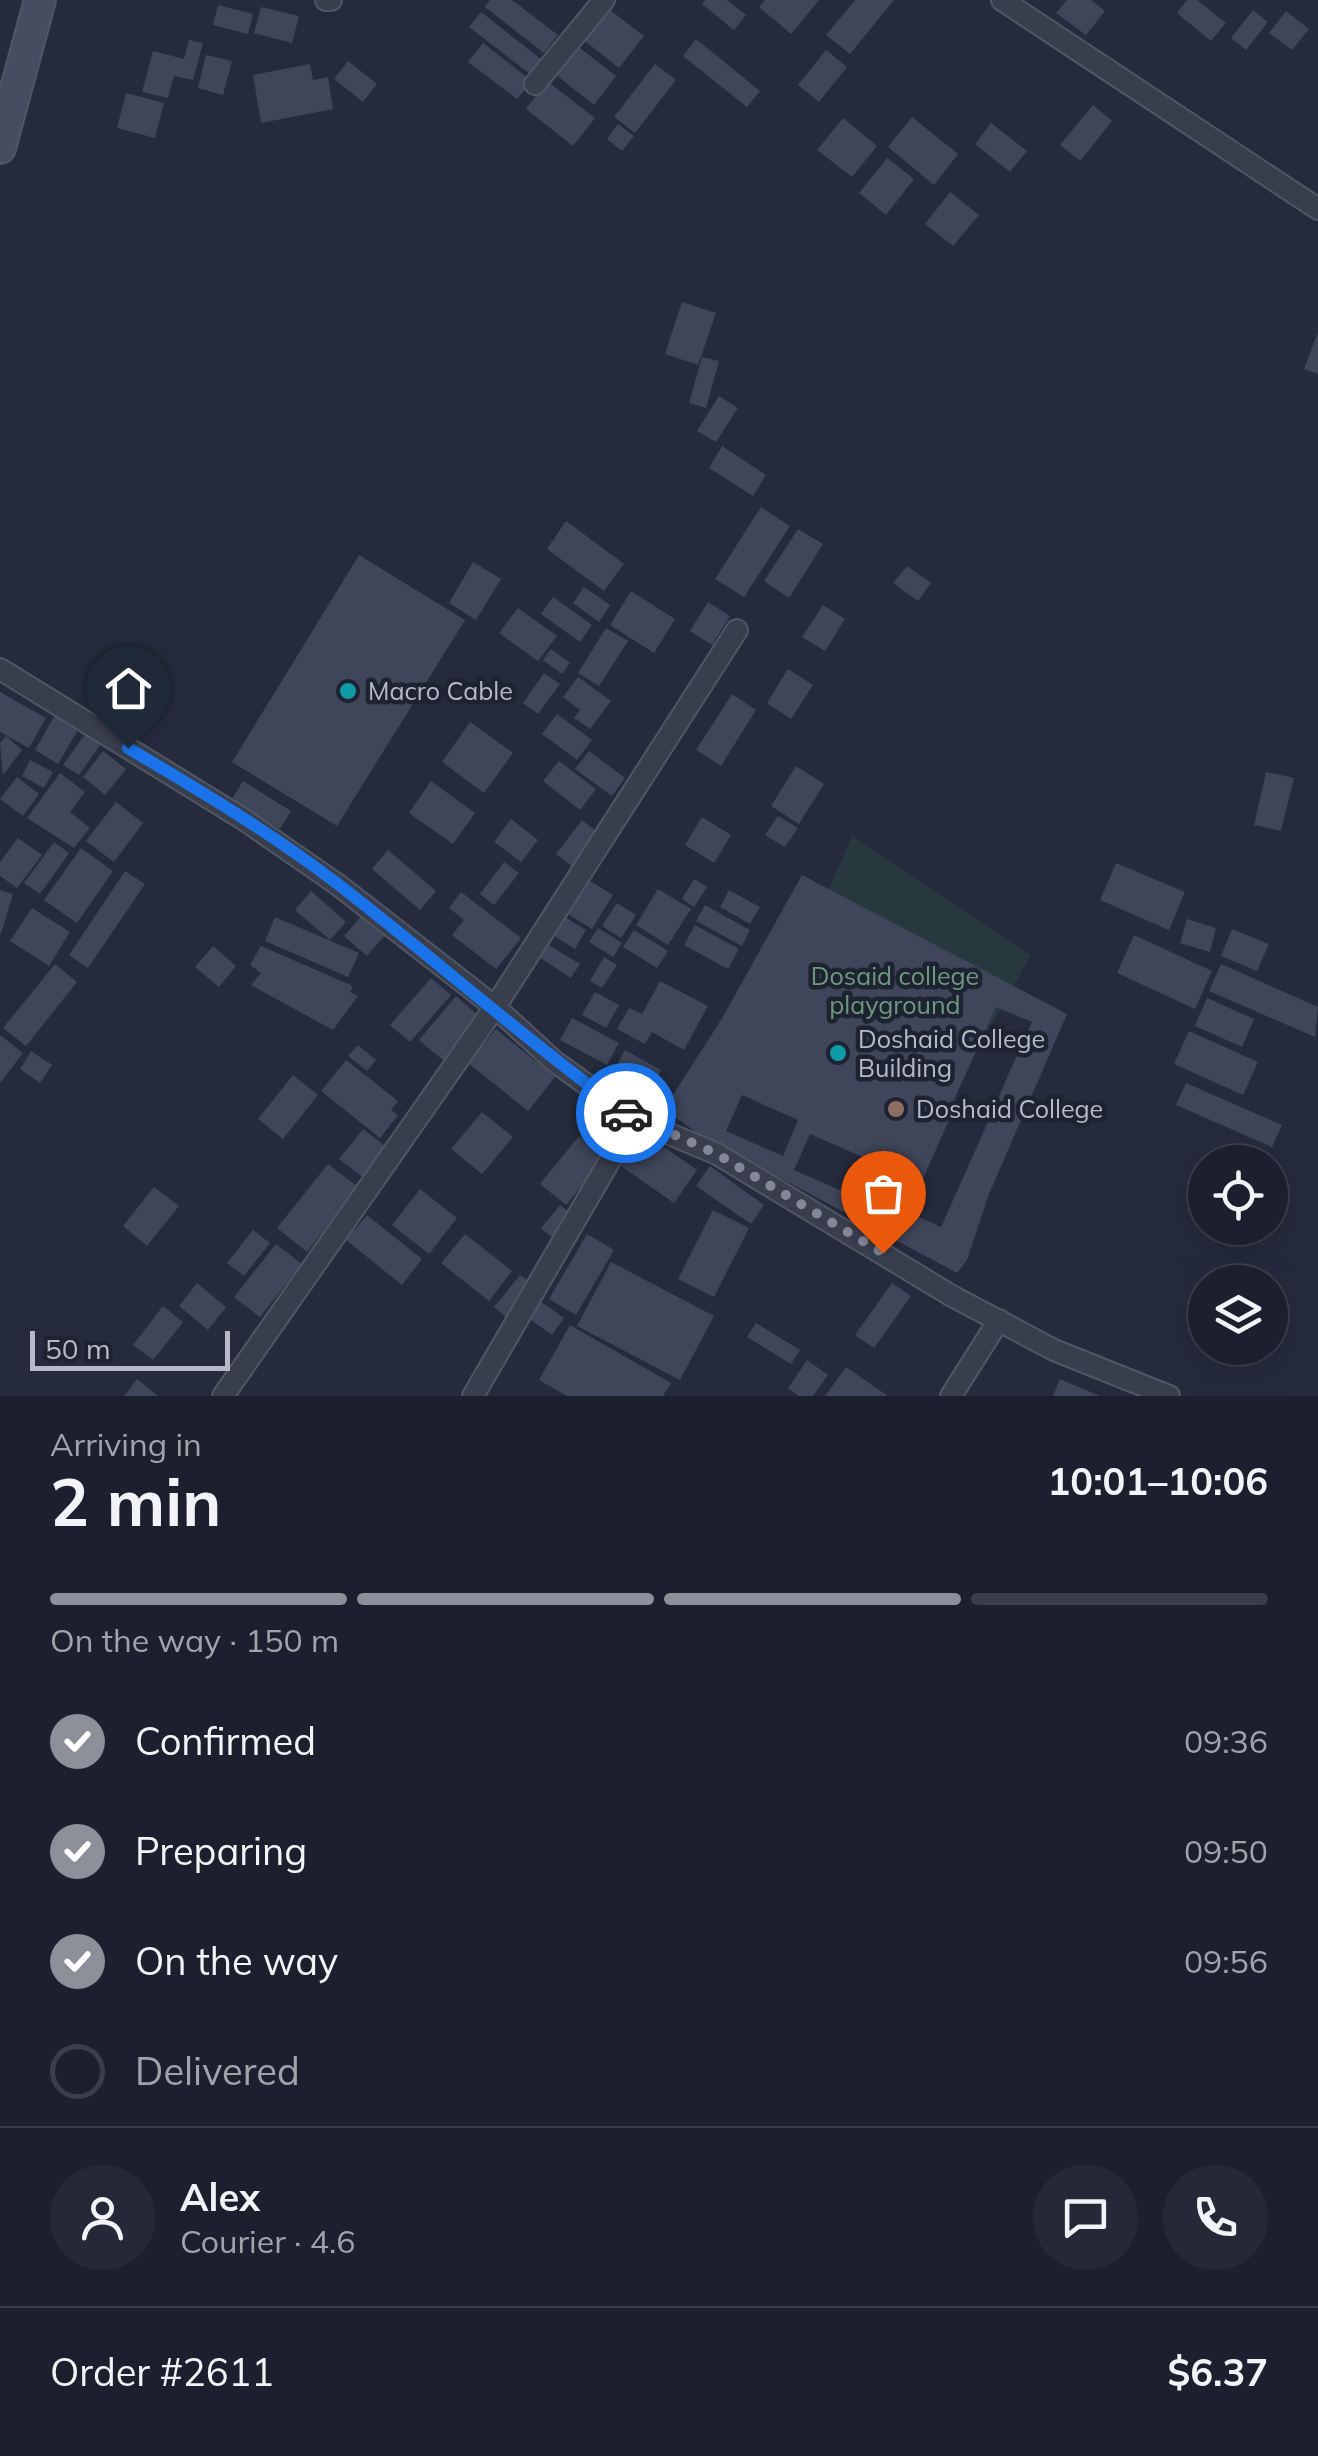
<!DOCTYPE html>
<meta charset="utf-8">
<style>
:root{--surface:#1c202e;--page:#252836;--text:#f1f3f6;--muted:#a0a3aa;--line:#3a3e4a;--accent:#8c9099}
body{margin:0;font-family:Mulish,sans-serif;background:var(--page);color:var(--text);height:100vh;display:flex;flex-direction:column;font-size:38px;white-space:nowrap}
*{box-sizing:border-box;margin:0}
p{font-size:32px;color:var(--muted)}
.icon{flex:none;width:55px;height:55px;fill:none;stroke:currentColor;stroke-width:2;stroke-linecap:round;stroke-linejoin:round}
.map{position:relative;height:1396px;overflow:hidden}
.side{display:flex;flex-direction:column;background:var(--surface);flex:1}
.side>*{flex:none}
.controls{position:absolute;left:1188px;top:1145px;display:grid;gap:20px}
.controls a{display:grid;place-items:center;width:100px;height:100px;border-radius:50%;background:var(--surface);box-shadow:0 10px 40px #0002,0 0 0 2px var(--line);font-size:50px}
.scale{position:absolute;left:30px;bottom:25px;width:200px;box-sizing:border-box;padding-left:10px;border:5px solid #b5b9c8;border-top:0;font-size:28px;line-height:35px;white-space:nowrap;color:#b5b9c8;-webkit-text-stroke:8px #1e2332;paint-order:stroke}
.pin{position:absolute;display:grid;place-items:center;width:85px;height:85px;color:#fff;margin:-102px -42px;border-radius:50% 50% 50% 0;rotate:-45deg;box-shadow:0 0 10px #0007}
.pin .icon{rotate:45deg}
.courier{position:absolute;display:grid;place-items:center;width:100px;height:100px;margin:-50px;border:8px solid #1a73e8;border-radius:50%;background:#fff;color:#222;box-shadow:0 2px 12px #0007}
.overview em{font-style:normal;font-weight:700}
.overview div{display:flex;flex-direction:column-reverse}
.overview{display:flex;align-items:center;justify-content:space-between;height:170px;padding:0 50px}
h1{font-size:65px;font-weight:700;line-height:75px}
.bar{display:grid;grid-template-columns:repeat(4,1fr);gap:15px 10px;align-content:center;height:120px;padding:0 50px}
.bar i{height:12px;border-radius:8px;background:var(--line)}
.bar .current{background:var(--accent)}
.bar p{grid-column:span 4}
.line{display:flex;align-items:center;gap:25px;padding:0 50px;border-top:2px solid var(--line)}
.line div{flex:1}
.round{display:grid;place-items:center;flex:none;width:105px;height:105px;border-radius:52px;background:var(--page)}
ol{padding:0 50px;list-style:none}
li{display:flex;align-items:center;gap:30px;height:110px}
li p{margin-inline-start:auto}
li .icon{padding:10px;border-radius:50%;background:var(--accent);color:#fff;stroke-width:4}
li:last-child{color:var(--muted)}
li i{width:55px;height:55px;border:5px solid var(--line);border-radius:50%}
.map>svg:first-child{display:block}
</style>
<div class="map">
<svg width="1318" height="1396" viewBox="0 0 1318 1396">
<rect width="100%" height="100%" fill="#252b3d"/>
<path fill="#27383e" d="M852,836L1031,955L946,1104L763,1039Z"/>
<path fill="#3f465a" fill-rule="evenodd" d="M490,0H512L558,35L544,53L485,7Z
M705,0H727L746,15L734,30L702,4Z
M765,0H819L791,34L759,7Z
M855,0H894L850,54L826,35Z
M1067,0H1091L1105,11L1086,35L1056,13Z
M1187,0H1197L1226,23L1211,41L1177,13Z
M218,5L253,14L248,34L213,25Z
M605,6L644,36L619,68L580,37Z
M261,7L299,16L292,43L254,33Z
M1253,10L1268,22L1246,50L1231,38Z
M1286,11L1309,29L1292,50L1269,33Z
M481,12L541,59L530,74L469,27Z
M696,39L760,91L747,107L683,56Z
M189,40L203,43L193,80L174,76L168,98L142,92L153,51L184,59Z
M572,42L616,76L594,105L550,70Z
M483,43L532,81L517,99L468,62Z
M826,50L847,67L819,102L798,85Z
M206,55L232,61L223,95L198,88Z
M348,61L377,84L363,102L334,79Z
M310,64L313,80L328,77L333,109L261,123L253,75Z
M655,64L676,80L635,133L614,117Z
M547,81L595,118L573,146L526,109Z
M126,93L164,103L155,138L117,128Z
M1093,105L1112,121L1080,161L1060,145Z
M912,117L958,154L934,185L888,147Z
M843,118L877,146L852,177L817,150Z
M991,123L1027,151L1010,172L975,144Z
M618,124L634,136L622,151L607,139Z
M887,158L914,179L886,215L859,193Z
M950,192L979,215L953,246L925,224Z
M682,302L716,313L698,365L665,354Z
M1318,332V374L1304,369Z
M702,357L719,361L706,408L689,403Z
M719,396L738,408L716,442L697,431Z
M722,446L766,475L753,496L709,468Z
M761,507L790,526L744,597L715,579Z
M566,521L624,564L604,591L547,549Z
M798,529L823,544L789,598L764,581Z
M359,555L465,620L337,826L232,762Z
M473,562L501,579L476,620L449,603Z
M907,566L931,583L918,601L893,583Z
M584,587L610,605L599,622L573,603Z
M631,591L675,619L654,653L610,625Z
M553,597L592,625L580,642L541,614Z
M708,602L730,616L712,645L690,631Z
M823,605L845,619L825,651L802,637Z
M518,608L557,636L538,661L499,633Z
M606,628L628,641L599,686L578,673Z
M551,649L570,663L562,674L543,660Z
M788,669L813,685L791,719L767,703Z
M544,673L560,684L538,714L523,703Z
M578,677L611,701L590,729L574,718L580,710L563,697Z
M0,692L46,718L29,748L0,732Z
M732,694L756,710L721,766L696,750Z
M557,714L592,740L577,760L542,734Z
M55,715L79,728L58,764L35,750Z
M470,722L513,753L484,793L442,762Z
M86,733L101,744L79,775L63,765Z
M6,736L22,750L3,775L0,743Z
M103,751L126,769L105,795L83,777Z
M589,751L625,778L612,796L575,769Z
M30,760L53,772L44,788L22,776Z
M559,761L596,789L580,810L543,781Z
M796,766L824,784L799,824L771,806Z
M1266,772L1294,778L1281,831L1254,825Z
M60,773L85,792L70,812L90,828L74,848L27,818Z
M17,777L39,794L23,816L0,799Z
M243,781L291,811L280,829L232,799Z
M431,781L475,813L453,844L409,813Z
M116,802L143,823L114,862L86,841Z
M778,816L798,828L785,847L765,835Z
M702,817L731,835L714,863L685,845Z
M511,819L538,840L521,862L494,842Z
M582,820L601,835L575,869L556,854Z
M18,838L42,855L17,888L0,876V862Z
M54,842L69,853L40,894L24,883Z
M81,848L113,871L77,923L44,900Z
M388,850L436,891L420,910L372,869Z
M504,862L519,873L494,905L480,894Z
M1116,863L1185,892L1169,930L1100,900Z
M125,871L145,884L88,968L69,955Z
M802,875L1067,1014L989,1194L967,1260L957,1273L697,1133L664,1109L721,1020ZM996,1007L1032,1022L990,1116L954,1100ZM742,1095L798,1120L783,1156L726,1131ZM955,1107L988,1122L941,1227L908,1212ZM810,1134L901,1174L885,1210L794,1170Z
M587,879L613,895L592,929L566,913Z
M694,879L707,887L694,907L682,899Z
M658,889L691,909L668,945L636,925Z
M0,890L13,894L1,934L0,933Z
M729,890L760,907L750,924L720,907Z
M311,891L346,922L330,940L295,910Z
M461,892L521,938L496,969L452,935L464,920L449,908Z
M617,903L636,915L621,938L602,926Z
M705,905L750,930L742,946L696,921Z
M32,908L70,932L49,966L10,941Z
M363,914L386,934L367,956L344,936Z
M563,916L586,930L575,949L551,934Z
M275,917L359,953L348,977L265,941Z
M1187,919L1216,928L1210,952L1180,943Z
M695,925L739,949L728,969L684,945Z
M598,928L622,943L613,957L589,942Z
M1232,929L1269,944L1257,971L1221,956Z
M634,930L668,951L657,968L623,947Z
M1134,935L1212,971L1195,1009L1117,973Z
M547,944L580,964L571,978L539,957Z
M213,946L236,966L219,987L195,967Z
M261,946L353,986L350,992L358,996L333,1030L251,985L261,973L250,965Z
M604,957L617,965L602,988L590,981Z
M55,964L77,982L26,1046L3,1028Z
M1221,964L1318,1007L1315,1037L1209,991Z
M431,978L451,995L410,1042L390,1025Z
M660,981L708,1006L684,1050L652,1032L645,1044L617,1029L629,1008L642,1014Z
M595,992L619,1005L606,1028L582,1015Z
M456,996L481,1018L444,1061L419,1040Z
M1207,998L1254,1019L1242,1047L1195,1026Z
M572,1018L619,1043L607,1065L560,1040Z
M496,1029L555,1077L528,1111L468,1063Z
M1189,1031L1258,1062L1243,1095L1174,1064Z
M0,1035L23,1053L0,1083Z
M358,1045L376,1060L367,1071L348,1056Z
M625,1050L661,1070L639,1110L603,1090Z
M31,1051L52,1065L40,1083L20,1069Z
M346,1060L398,1101L391,1110L398,1115L380,1138L321,1091Z
M293,1075L318,1095L283,1139L258,1119Z
M1186,1083L1282,1125L1272,1147L1176,1105Z
M599,1104L624,1124L605,1147L581,1128Z
M482,1112L513,1137L482,1174L451,1149Z
M363,1129L389,1149L365,1179L339,1159Z
M644,1133L697,1170L674,1203L621,1166Z
M579,1136L605,1157L566,1205L540,1184Z
M328,1164L358,1187L307,1252L277,1228Z
M710,1166L764,1205L751,1224L696,1186Z
M154,1187L179,1206L147,1246L123,1226Z
M420,1189L457,1218L429,1254L392,1225Z
M560,1205L573,1215L554,1239L541,1228Z
M713,1210L749,1228L714,1297L678,1279Z
M367,1215L422,1259L402,1285L346,1240Z
M253,1230L270,1243L244,1276L227,1263Z
M465,1234L512,1271L489,1301L441,1263Z
M587,1234L614,1250L576,1315L549,1299Z
M276,1244L302,1264L260,1317L234,1297Z
M611,1262L714,1316L680,1380L577,1326Z
M520,1275L533,1285L507,1318L494,1307Z
M197,1283L226,1307L208,1330L179,1306Z
M892,1283L911,1296L874,1348L855,1335Z
M540,1301L564,1318L552,1335L528,1318Z
M163,1306L183,1322L153,1360L133,1345Z
M756,1323L800,1350L791,1364L747,1337Z
M570,1325L671,1383L663,1396H567L539,1380Z
M807,1360L828,1375L813,1396H799L788,1388Z
M846,1367L888,1396H825Z
M137,1379L158,1396H124Z
M1060,1379L1100,1396H1053Z"/>
<g fill="none" stroke-linecap="round" stroke-linejoin="round">
<g stroke="#515665" stroke-width="24">
<path id="minor" d="M326,0H331
M1002,0L1318,209
M535,84L604,0
M0,669L243,819L337,884L495,1007L554,1061L634,1119L717,1154L952,1296L1054,1350L1169,1396
M223,1396L495,1007L737,630
M473,1396L634,1119
M951,1396L999,1320"/>
</g>
<g stroke="#515665" stroke-width="34">
<path id="secondary" d="M0,148L40,0"/>
</g>
<use href="#minor" stroke="#393e4d" stroke-width="20"/>
<use href="#secondary" stroke="#474c60" stroke-width="30"/>
</g>
<g fill="none" stroke-linecap="round" stroke-linejoin="round">
<path stroke="#838797" stroke-width="10" stroke-dasharray="0 18" d="M626,1113L717,1154L883,1253"/>
<path stroke="#1a73e8" stroke-width="12" d="M128,748C199,790 273,834 339,885C436,960 527,1041 626,1113"/>
</g>
<g fill="#0f9aa8" stroke="#1e2332" stroke-width="4">
<circle cx="348" cy="691" r="10"/>
<circle cx="838" cy="1053" r="10"/>
</g>
<circle fill="#8d6e63" stroke="#1e2332" stroke-width="4" cx="896" cy="1109" r="10"/>
<g text-anchor="middle" stroke-width="9" stroke-linejoin="round" paint-order="stroke">
<g font-size="25" fill="#b5b9c8" stroke="#1e2332" text-anchor="start">
<text x="368" y="700">Macro Cable</text>
<text x="858" y="1048">Doshaid College<tspan x="858" dy="29">Building</tspan></text>
<text x="916" y="1118">Doshaid College</text>
</g>
<g font-size="25" fill="#6d987e" stroke="#1e2332">
<text x="895" y="985">Dosaid college<tspan x="895" dy="29">playground</tspan></text>
</g>
</g>
</svg>
<div class="controls">
<a><svg class="icon" aria-label="locate" viewBox="0 0 24 24"><circle cx="12" cy="12" r="6"/><path d="M12 2v4M12 18v4M2 12h4M18 12h4"/></svg></a>
<a><svg class="icon" aria-label="layers" viewBox="0 0 24 24"><path d="M12 4l9 5-9 5-9-5zM3 14l9 5 9-5"/></svg></a>
</div>
<div class="scale">50 m</div>
<div class="pin" style="left:883px;top:1253px;background:#ea580c"><svg class="icon" aria-label="bag" viewBox="0 0 24 24"><path d="M5 8h14l-1 12H6zM9 8a3 3 0 0 1 6 0"/></svg></div>
<div class="pin" style="left:128px;top:748px;background:#1f2937"><svg class="icon" aria-label="home" viewBox="0 0 24 24"><path d="M3 11l9-7 9 7M6 9v11h12V9"/></svg></div>
<div class="courier" style="left:626px;top:1113px"><svg class="icon" aria-label="car" viewBox="0 0 24 24"><path d="M5 17H2v-5l4-1 3-4h7l3 4 3 1v5h-3M9 17h6M6 11h13"/><circle cx="7" cy="17" r="2"/><circle cx="17" cy="17" r="2"/></svg></div>
</div>
<section class="side">
<div class="overview"><div><h1>2 min</h1><p>Arriving in</p></div><em>10:01–10:06</em></div>
<div class="bar"><i class="current"></i><i class="current"></i><i class="current"></i><i></i><p>On the way · 150 m</p></div>
<ol>
<li><svg class="icon" aria-label="check" viewBox="0 0 24 24"><path d="M5 12l5 5 9-10"/></svg>Confirmed<p>09:36</p></li>
<li><svg class="icon" aria-label="check" viewBox="0 0 24 24"><path d="M5 12l5 5 9-10"/></svg>Preparing<p>09:50</p></li>
<li><svg class="icon" aria-label="check" viewBox="0 0 24 24"><path d="M5 12l5 5 9-10"/></svg>On the way<p>09:56</p></li>
<li><i></i>Delivered</li>
</ol>
<div class="line" style="height:180px"><a class="round"><svg class="icon" aria-label="person" viewBox="0 0 24 24"><circle cx="12" cy="8" r="4"/><path d="M4 21q1-7 8-7t8 7"/></svg></a><div><b>Alex</b><p>Courier · 4.6</p></div><a class="round"><svg class="icon" aria-label="chat" viewBox="0 0 24 24"><path d="M4 5h16v11H9l-5 4z"/></svg></a><a class="round"><svg class="icon" aria-label="phone" viewBox="0 0 24 24"><path d="M5 4h4l2 5-3 2q2 4 5 5l2-3 5 2v4C11 20 4 13 5 4z"/></svg></a></div>
<div class="line" style="height:130px"><div>Order #2611</div><b>$6.37</b></div>
</section>
